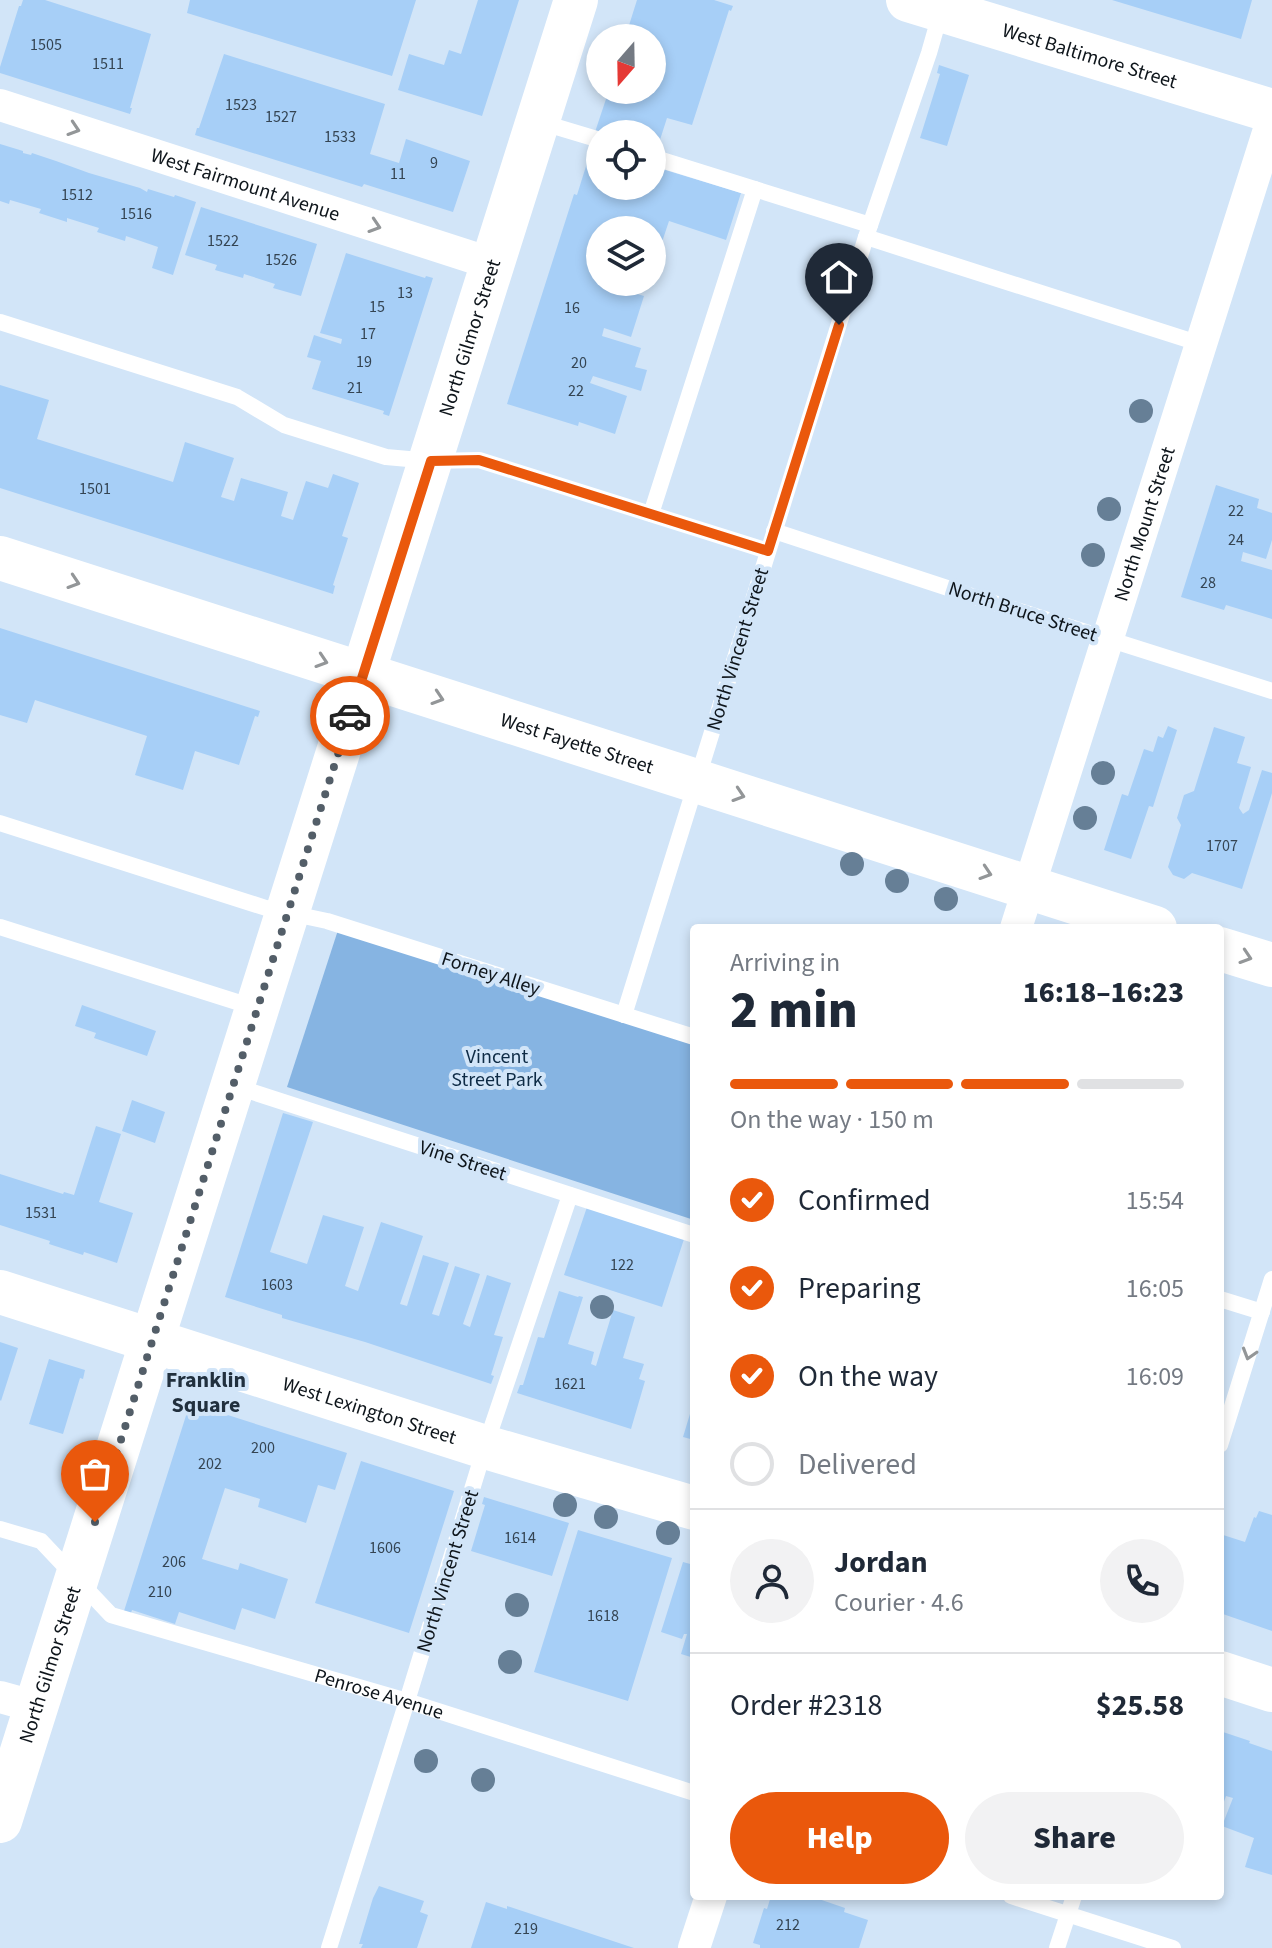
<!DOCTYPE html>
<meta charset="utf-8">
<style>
:root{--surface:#fff;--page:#f2f2f3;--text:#1f2937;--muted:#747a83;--line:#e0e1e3;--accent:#ea580c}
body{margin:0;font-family:"Source Sans 3",sans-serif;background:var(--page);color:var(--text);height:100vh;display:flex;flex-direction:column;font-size:30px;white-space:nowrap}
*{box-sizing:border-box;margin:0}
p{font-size:26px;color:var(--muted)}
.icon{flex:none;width:44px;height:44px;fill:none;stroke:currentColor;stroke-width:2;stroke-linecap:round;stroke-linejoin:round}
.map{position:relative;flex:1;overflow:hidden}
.sheet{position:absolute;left:690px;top:924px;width:534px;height:976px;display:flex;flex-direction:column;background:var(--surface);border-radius:8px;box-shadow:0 4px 12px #0003}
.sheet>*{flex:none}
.needle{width:52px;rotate:200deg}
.tools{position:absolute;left:586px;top:24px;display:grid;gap:16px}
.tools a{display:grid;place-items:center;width:80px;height:80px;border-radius:50%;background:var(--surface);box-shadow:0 4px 12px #0003;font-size:40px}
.pin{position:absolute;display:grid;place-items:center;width:68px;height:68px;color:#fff;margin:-82px -34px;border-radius:50% 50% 50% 0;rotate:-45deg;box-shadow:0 0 8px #0007}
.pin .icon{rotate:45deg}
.courier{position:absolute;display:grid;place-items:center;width:80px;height:80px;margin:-40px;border:6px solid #ea580c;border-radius:50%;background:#fff;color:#222;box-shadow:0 2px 10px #0007}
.summary em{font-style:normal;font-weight:800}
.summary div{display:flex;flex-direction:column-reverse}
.summary{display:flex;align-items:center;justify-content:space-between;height:136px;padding:0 40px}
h1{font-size:52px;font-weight:800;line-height:60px}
.bar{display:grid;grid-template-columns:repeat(4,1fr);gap:12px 8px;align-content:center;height:96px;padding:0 40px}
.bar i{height:10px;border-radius:6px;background:var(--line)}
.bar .on{background:var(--accent)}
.bar p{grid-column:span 4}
.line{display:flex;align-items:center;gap:20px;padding:0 40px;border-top:2px solid var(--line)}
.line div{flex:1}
.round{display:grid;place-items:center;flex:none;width:84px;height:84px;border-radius:42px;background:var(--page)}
ol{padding:0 40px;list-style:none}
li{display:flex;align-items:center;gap:24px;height:88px}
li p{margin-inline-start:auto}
li .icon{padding:8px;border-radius:50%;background:var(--accent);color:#fff;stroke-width:4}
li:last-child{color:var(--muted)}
li i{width:44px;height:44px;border:4px solid var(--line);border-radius:50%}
.cta{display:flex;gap:16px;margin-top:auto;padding:16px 40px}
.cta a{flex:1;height:92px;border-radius:48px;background:var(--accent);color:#fff;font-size:32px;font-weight:800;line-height:92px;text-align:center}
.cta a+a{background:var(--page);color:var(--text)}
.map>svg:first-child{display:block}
</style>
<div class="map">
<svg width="1272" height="1948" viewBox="0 0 1272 1948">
<rect width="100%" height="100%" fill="#d2e5f8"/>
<path fill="#86b4e2" d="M339,927L694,1042V1220L287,1087Z"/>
<path fill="#a7cff7" d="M23,0H45L151,34L130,108H132L130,114L0,73V67L19,6H21Z
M190,0H416L392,76L187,13Z
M478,0H519L482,116L398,90L409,54L444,65L449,50L461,54Z
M637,0H714L733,6L731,11L729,10L692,125L667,118L658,146L652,144V134H601L595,132L609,90H652V38H625Z
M1112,0H1252L1241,39Z
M224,54L385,104L370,154L399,163L406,139L470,161L453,212L364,184L362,187L195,135L197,128H199Z
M939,65L969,75L947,146L920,138L940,74L937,73Z
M0,144L23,151V153L31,155L32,153L56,161L89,173L140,188L147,192L148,189L174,197L175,195L196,202L173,275L152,268L158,247L126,236L125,241L97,232L99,228L67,218V222L39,213L41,209L10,200L9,204L0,201Z
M592,147L600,150V186H652V166L741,193L726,240L669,221L662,242L652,239V230H600V282H622L620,289L644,296L631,337L604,328L602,336L641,348L635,367L647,370L641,391L593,376L590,383L627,396L615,434L579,422L578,426L507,404L574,194L577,195Z
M201,207L317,244L301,296L273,288L275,284L244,274L243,278L215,270L217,265L185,255Z
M346,253L425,278L426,276L433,278L389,416L383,414L384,411L312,389L321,361L307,357L314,335L341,344L342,339L320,333Z
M0,385L49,400L37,439L173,482L185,442L234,458L221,497L234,501L241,478L288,492L281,516L293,520L306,481L328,488L333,474L359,483L342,536L348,538L333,585L335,586L333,594L0,488Z
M1216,485L1259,499L1257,508L1272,513V540L1266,559L1243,552L1241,561L1272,570V619L1226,605L1224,610L1181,597Z
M0,628L260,711L258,717L255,716L239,765L195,751L183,790L135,775L147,736L35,700L27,723L0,715Z
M1168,726L1177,730L1153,807L1149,806L1131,859L1104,850L1122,794L1128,796L1144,749L1153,752L1158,736L1163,738Z
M1214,727L1245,737L1237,763L1251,767L1239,808L1243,814L1249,810L1262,770L1272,773V793L1242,889L1192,873L1184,879L1173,875L1168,867L1181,825L1177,818L1184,795L1194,791Z
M82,1005L156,1031L147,1056L94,1038L96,1033L75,1026Z
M132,1100L165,1112L155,1143L122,1131Z
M283,1113L313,1122L270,1252L307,1264L323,1215L364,1227L345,1286L358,1291L381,1222L423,1236L400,1304L407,1306L423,1255L449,1263L432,1314L439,1316L455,1266L480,1274L463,1324L470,1327L487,1275L511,1283L494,1335L503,1337L491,1375L494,1376L491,1384L365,1342L282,1318V1315L225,1297Z
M96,1126L121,1134L99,1202L133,1213L117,1263L84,1252L83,1255L49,1244L50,1241L0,1225V1174L63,1194L64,1192L74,1195Z
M587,1207L684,1239L662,1307L564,1275Z
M559,1291L578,1297L579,1296L583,1297L568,1344L594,1352L591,1364L596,1366L613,1310L635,1317L623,1358L644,1364L639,1379L645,1381L631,1429L517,1393L520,1385H523L538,1337L544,1338Z
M0,1342L18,1348L1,1401L0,1400Z
M49,1359L85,1370L83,1379L80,1378L63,1434L29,1424Z
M190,1403L347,1453L335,1490L318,1485L306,1523L258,1507L260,1499L225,1488L202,1559L238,1570L240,1563L288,1579L275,1619L242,1608L235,1630L179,1612L175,1624L132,1610L131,1613L124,1611Z
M693,1404H694V1440L683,1437Z
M361,1461L454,1491L409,1633L315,1603Z
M484,1497L569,1523L552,1576L471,1551L485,1505L482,1504Z
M1259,1511L1272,1515V1631L1220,1613V1534L1245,1542L1254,1517L1256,1518Z
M578,1530L672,1558L628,1701L534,1672Z
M683,1562L694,1565V1658L681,1654L687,1634H684L682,1639L661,1632Z
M1220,1731L1250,1741L1249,1743L1272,1751V1875L1245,1867L1254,1838L1222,1826L1233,1798L1226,1796L1220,1813Z
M379,1886L424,1901L420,1912L428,1915L417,1948H361L363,1944H359L373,1898Z
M771,1896H810L845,1908L844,1912L868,1920L859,1948H760V1945L753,1943L764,1908L767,1909Z
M486,1902L507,1909V1906L634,1948H471Z"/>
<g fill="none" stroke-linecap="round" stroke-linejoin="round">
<g stroke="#fff" stroke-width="16">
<path d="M540,122L600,140"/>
<path d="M652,157L870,225"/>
<path d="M866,237L1201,344"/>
<path d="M0,322L237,397L284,425L386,457L431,461L479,460L768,551"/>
<path d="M651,514L755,189"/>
<path d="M774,531L972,596L1272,691"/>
<path d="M0,823L266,908L327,921L694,1037"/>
<path d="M0,927L256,1008"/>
<path d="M624,1015L866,237L929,53L941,11"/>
<path d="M234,1086L694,1235"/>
<path d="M1220,1299L1262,1312"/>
<path d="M1220,1445L1272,1279"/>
<path id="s1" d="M0,1529L41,1541L111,1615L407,1701L694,1793"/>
<path d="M1011,1896L1173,1948"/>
<path d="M329,1948L407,1701L485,1447L570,1195"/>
<path d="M1057,1948L1074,1896"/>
</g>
<g stroke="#fff" stroke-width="32">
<path id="s2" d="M0,105L493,264"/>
<path id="s3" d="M1016,928L1272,120"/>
<path d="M0,1697L36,1707"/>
<path d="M694,1948L711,1896"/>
</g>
<g stroke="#fff" stroke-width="44">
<path id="s4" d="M908,0L1272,111"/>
<path id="s5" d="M0,558L1155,928"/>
<path d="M1220,949L1272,965"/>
<path id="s6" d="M0,1292L485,1447L694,1508"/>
<path d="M1220,1673L1272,1690"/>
<path id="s7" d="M0,1821L576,0"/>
</g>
</g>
<g fill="#667f96">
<circle cx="1141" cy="411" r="12"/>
<circle cx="1109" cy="509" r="12"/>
<circle cx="1093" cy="555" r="12"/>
<circle cx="1103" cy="773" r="12"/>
<circle cx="1085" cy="818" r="12"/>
<circle cx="852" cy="864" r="12"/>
<circle cx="897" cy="881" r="12"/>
<circle cx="946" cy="899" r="12"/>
<circle cx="602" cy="1307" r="12"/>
<circle cx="565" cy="1505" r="12"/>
<circle cx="606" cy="1517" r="12"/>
<circle cx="668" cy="1533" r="12"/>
<circle cx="517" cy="1605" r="12"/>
<circle cx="510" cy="1662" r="12"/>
<circle cx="426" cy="1761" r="12"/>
<circle cx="483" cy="1780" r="12"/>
</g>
<defs><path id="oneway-chevron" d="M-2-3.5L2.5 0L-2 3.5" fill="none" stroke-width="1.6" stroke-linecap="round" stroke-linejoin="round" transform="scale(2)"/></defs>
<g stroke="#939698">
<use href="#oneway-chevron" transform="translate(74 129) rotate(18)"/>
<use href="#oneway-chevron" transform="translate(375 226) rotate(18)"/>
<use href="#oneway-chevron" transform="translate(74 582) rotate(18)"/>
<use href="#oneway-chevron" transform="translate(322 661) rotate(18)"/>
<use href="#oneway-chevron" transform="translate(438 698) rotate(18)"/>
<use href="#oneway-chevron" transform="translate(739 795) rotate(18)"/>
<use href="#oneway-chevron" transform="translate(986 873) rotate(18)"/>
<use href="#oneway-chevron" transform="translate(1246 957) rotate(18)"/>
<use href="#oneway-chevron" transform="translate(1249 1354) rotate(107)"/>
</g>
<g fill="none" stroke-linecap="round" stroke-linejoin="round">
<path stroke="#535e68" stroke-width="8" stroke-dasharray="0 14.4" d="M95,1522L350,716"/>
<path stroke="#ea580c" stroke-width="10" d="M350,716L431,461L479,460L768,551L839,325"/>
</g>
<g text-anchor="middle" stroke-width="8" stroke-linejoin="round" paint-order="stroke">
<g font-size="16" fill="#344452">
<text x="46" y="50">1505</text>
<text x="108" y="69">1511</text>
<text x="241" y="110">1523</text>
<text x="281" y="122">1527</text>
<text x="340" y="142">1533</text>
<text x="434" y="168">9</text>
<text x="398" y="179">11</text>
<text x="77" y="200">1512</text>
<text x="136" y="219">1516</text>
<text x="223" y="246">1522</text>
<text x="281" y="265">1526</text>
<text x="405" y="298">13</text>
<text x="377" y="312">15</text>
<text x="572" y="313">16</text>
<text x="368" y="339">17</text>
<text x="364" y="367">19</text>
<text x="579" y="368">20</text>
<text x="355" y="393">21</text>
<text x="576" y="396">22</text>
<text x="95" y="494">1501</text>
<text x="1236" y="516">22</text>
<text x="1236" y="545">24</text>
<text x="1208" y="588">28</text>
<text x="1222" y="851">1707</text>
<text x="41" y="1218">1531</text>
<text x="622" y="1270">122</text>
<text x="277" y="1290">1603</text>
<text x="570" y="1389">1621</text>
<text x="263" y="1453">200</text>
<text x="210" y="1469">202</text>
<text x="520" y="1543">1614</text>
<text x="385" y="1553">1606</text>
<text x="174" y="1567">206</text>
<text x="160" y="1597">210</text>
<text x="603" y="1621">1618</text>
<text x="788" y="1930">212</text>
<text x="526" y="1934">219</text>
</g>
<g font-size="20" fill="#0e151b" stroke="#d2e5f8">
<text dy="7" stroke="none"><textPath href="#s4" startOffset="190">West Baltimore Street</textPath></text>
<text dy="7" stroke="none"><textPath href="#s2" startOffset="258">West Fairmount Avenue</textPath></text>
<text dy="7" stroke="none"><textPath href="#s7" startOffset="1556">North Gilmor Street</textPath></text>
<text dy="7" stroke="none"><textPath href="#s3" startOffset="424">North Mount Street</textPath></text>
<text transform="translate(1023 611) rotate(18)" y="7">North Bruce Street</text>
<text transform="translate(737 649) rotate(-73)" y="7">North Vincent Street</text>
<text dy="7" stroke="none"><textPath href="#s5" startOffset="606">West Fayette Street</textPath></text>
<text transform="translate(491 973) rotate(18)" y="7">Forney Alley</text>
<text transform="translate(463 1160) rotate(18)" y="7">Vine Street</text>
<text dy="7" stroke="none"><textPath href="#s6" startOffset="388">West Lexington Street</textPath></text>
<text transform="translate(447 1571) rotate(-73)" y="7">North Vincent Street</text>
<text dy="7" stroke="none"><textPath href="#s7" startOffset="164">North Gilmor Street</textPath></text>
<text dy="7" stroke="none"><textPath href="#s1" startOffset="424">Penrose Avenue</textPath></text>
</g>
<g font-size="20" fill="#0e2b45" stroke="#d2e5f8">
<text x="497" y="1063">Vincent<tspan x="497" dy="23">Street Park</tspan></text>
</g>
<g font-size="22" font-weight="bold" fill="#21303e" stroke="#d2e5f8">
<text x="206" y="1387">Franklin<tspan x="206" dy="25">Square</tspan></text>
</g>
</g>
</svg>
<div class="tools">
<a><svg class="needle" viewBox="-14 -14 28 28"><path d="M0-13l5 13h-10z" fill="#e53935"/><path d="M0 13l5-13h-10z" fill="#747a83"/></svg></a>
<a><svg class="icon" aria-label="locate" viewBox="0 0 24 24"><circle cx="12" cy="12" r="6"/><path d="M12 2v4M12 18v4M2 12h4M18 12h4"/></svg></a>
<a><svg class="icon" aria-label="layers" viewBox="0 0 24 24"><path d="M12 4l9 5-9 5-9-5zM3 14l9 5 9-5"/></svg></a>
</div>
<div class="pin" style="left:95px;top:1522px;background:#ea580c"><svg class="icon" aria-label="bag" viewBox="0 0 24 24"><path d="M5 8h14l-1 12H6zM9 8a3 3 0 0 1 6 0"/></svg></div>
<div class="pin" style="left:839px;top:325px;background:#1f2937"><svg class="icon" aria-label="home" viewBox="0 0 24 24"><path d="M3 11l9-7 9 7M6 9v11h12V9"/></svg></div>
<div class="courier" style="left:350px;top:716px"><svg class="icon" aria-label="car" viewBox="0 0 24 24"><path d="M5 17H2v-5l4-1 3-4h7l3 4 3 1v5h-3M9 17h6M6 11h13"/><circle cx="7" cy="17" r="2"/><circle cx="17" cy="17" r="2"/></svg></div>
<section class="sheet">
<div class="summary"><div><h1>2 min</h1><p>Arriving in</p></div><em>16:18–16:23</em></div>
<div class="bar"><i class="on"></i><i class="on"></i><i class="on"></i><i></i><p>On the way · 150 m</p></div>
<ol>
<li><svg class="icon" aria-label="check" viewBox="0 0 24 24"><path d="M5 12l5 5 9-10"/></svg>Confirmed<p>15:54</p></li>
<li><svg class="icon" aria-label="check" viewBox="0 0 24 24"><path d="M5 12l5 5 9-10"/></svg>Preparing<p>16:05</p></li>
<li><svg class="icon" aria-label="check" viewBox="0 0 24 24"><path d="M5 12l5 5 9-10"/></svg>On the way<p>16:09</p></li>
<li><i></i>Delivered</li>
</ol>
<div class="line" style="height:144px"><a class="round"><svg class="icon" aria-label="person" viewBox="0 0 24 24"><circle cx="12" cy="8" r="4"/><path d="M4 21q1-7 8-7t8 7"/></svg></a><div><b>Jordan</b><p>Courier · 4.6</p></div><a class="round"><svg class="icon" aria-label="phone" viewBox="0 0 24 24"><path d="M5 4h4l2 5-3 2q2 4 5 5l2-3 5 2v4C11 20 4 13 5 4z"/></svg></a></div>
<div class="line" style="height:104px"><div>Order #2318</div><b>$25.58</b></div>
<div class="cta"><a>Help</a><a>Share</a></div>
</section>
</div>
